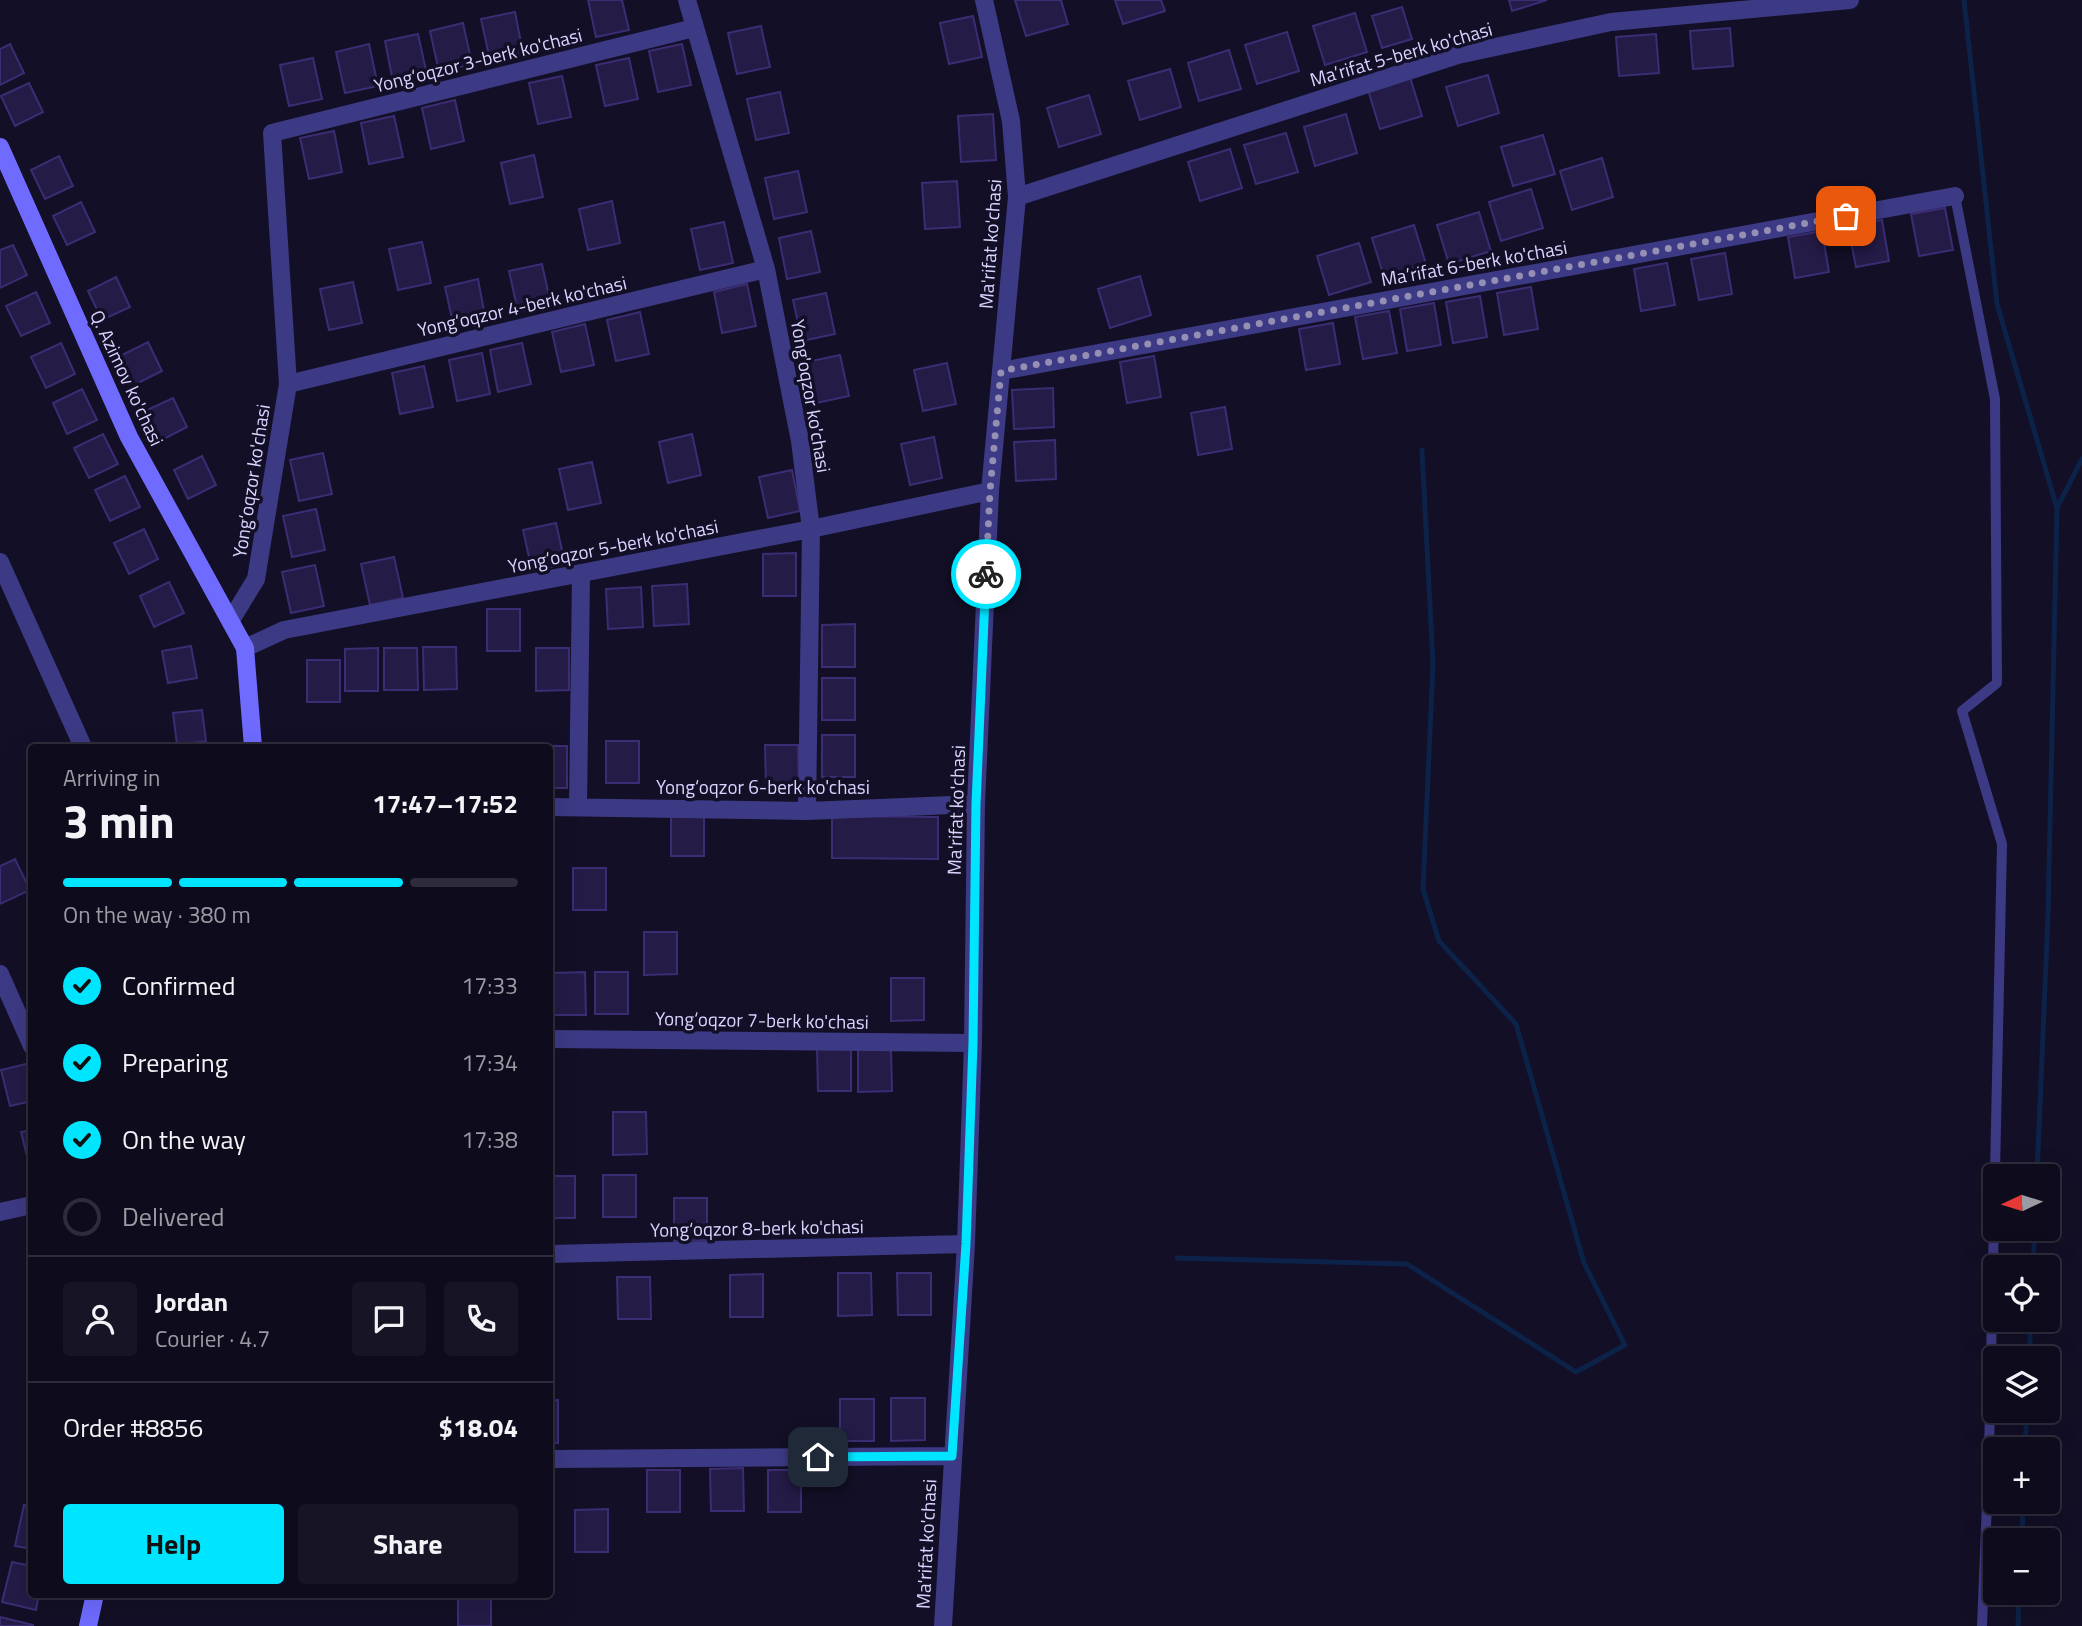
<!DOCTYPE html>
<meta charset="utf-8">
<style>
:root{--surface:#0e0b1c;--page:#171425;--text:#f1f3f6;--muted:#9b9ba3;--line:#2e2b3b;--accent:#00e5ff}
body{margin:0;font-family:"Titillium Web",sans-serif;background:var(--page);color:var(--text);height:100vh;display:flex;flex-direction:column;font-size:26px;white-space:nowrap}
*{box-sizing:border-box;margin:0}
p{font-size:23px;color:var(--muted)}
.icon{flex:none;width:38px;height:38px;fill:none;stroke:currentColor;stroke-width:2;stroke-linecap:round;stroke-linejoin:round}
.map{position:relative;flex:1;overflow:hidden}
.drawer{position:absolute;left:28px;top:744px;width:525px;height:854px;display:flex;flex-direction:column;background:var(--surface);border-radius:7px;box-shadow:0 7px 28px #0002,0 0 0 2px var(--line)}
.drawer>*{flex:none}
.needle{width:46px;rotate:266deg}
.fabs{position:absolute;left:1983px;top:1164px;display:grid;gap:14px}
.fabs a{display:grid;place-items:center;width:77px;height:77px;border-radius:7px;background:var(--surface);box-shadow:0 7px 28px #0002,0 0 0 2px var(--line);font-size:35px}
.pin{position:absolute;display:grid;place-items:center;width:60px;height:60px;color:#fff;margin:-30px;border-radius:14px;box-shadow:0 4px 10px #0006}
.courier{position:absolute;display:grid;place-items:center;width:70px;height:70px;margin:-35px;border:5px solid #00e5ff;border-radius:50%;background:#fff;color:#222;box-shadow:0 2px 9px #0007}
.summary em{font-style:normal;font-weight:700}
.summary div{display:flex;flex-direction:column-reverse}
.summary{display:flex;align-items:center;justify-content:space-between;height:119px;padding:0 35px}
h1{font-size:46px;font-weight:700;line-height:52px}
.bar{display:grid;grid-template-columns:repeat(4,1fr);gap:10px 7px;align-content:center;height:84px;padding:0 35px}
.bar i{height:9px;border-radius:5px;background:var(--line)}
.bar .current{background:var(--accent)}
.bar p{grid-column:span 4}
.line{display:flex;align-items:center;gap:18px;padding:0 35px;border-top:2px solid var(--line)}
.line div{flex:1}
.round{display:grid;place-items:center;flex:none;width:74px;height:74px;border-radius:7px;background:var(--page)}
ol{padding:0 35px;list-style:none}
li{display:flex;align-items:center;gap:21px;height:77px}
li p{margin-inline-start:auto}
li .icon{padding:7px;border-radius:50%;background:var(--accent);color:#111;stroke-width:4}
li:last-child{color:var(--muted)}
li i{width:38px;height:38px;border:4px solid var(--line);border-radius:50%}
.cta{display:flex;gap:14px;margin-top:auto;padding:14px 35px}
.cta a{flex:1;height:80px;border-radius:7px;background:var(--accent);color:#111;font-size:28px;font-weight:700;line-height:80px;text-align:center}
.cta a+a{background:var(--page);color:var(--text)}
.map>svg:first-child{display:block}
</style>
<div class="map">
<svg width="2082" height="1626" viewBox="0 0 2082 1626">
<rect width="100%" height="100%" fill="#130f26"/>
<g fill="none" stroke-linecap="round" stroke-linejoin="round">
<path stroke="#0c2248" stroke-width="5" d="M1964,0L1997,304L2057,508L2048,915L2037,1176
M2057,508L2082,459
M1177,1258L1407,1264L1576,1372L1625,1345L1584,1263L1516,1024L1439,941L1423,889L1433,664L1422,450
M2033,1267L2035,1228
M2029,1358L2031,1320
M2025,1449L2027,1410
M2022,1540L2023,1502
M2018,1626L2019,1592"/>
</g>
<path fill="#241b47" stroke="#3b2d73" stroke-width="2" d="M588,0H622L629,30L596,37Z
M1015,0H1061L1068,24L1026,36Z
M1115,0H1161L1165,11L1123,24Z
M1509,0H1547L1512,11Z
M1402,7L1412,39L1382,48L1372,16Z
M515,12L523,53L490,60L481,19Z
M1355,13L1367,52L1325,65L1313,26Z
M973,16L982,57L949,64L940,23Z
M463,23L472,64L439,72L430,31Z
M761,26L770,67L737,74L728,33Z
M1730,28L1733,66L1693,69L1690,31Z
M1287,32L1299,71L1257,84L1245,45Z
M418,34L427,75L393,82L385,41Z
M1656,34L1659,73L1619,76L1616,37Z
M10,44L24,73L0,85V49Z
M369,44L378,86L345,93L336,52Z
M682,44L691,85L658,92L649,51Z
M1229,50L1241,89L1199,101L1188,63Z
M313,58L322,99L289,106L280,65Z
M629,58L638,99L605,106L596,65Z
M1170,69L1181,107L1140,120L1128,81Z
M1488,75L1499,113L1458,126L1446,87Z
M562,76L571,117L538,124L529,83Z
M1410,77L1422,116L1380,129L1368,90Z
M29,83L43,112L15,126L1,96Z
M780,92L789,133L756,140L747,99Z
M1089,95L1101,134L1059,147L1047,108Z
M455,100L464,141L431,149L422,108Z
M993,114L996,160L961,162L958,116Z
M1346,114L1357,153L1315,166L1304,127Z
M394,116L403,157L369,164L361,123Z
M334,131L342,172L309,179L300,138Z
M1286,133L1298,172L1256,184L1244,145Z
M1543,135L1555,174L1513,186L1501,147Z
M1230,149L1242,188L1200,201L1188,162Z
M534,155L543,197L510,204L501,163Z
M59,156L73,186L45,199L31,170Z
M1602,158L1613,197L1572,210L1560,171Z
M798,171L807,212L774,219L765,178Z
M957,181L960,227L925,229L922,183Z
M1531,189L1543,228L1501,241L1489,202Z
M612,201L620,243L588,250L579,209Z
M81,202L95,232L67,245L53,216Z
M1945,208L1953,250L1919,256L1911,214Z
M1479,212L1491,251L1449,264L1437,225Z
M1882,220L1889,261L1856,267L1848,226Z
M724,222L733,263L700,270L691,229Z
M1414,225L1426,264L1384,277L1372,238Z
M811,231L820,272L787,279L779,238Z
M1822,231L1829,272L1795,278L1788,237Z
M422,242L431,283L398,290L389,249Z
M1359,243L1371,282L1329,295L1317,256Z
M13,245L27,275L0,288V250Z
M1725,253L1732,294L1699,300L1691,259Z
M1667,263L1675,305L1641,311L1634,269Z
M542,264L551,305L518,312L509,271Z
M1140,276L1151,315L1110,328L1098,289Z
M116,277L130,307L102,320L88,291Z
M478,279L486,321L454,328L445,287Z
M353,282L362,323L329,330L320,289Z
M747,284L756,326L722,333L714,292Z
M1531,287L1538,329L1504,335L1497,293Z
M36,292L50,323L21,336L6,306Z
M826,293L835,334L802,341L793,300Z
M1480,296L1487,337L1453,343L1446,302Z
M1434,303L1441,345L1407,351L1400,309Z
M1389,311L1397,353L1363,359L1355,317Z
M640,312L649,354L616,361L607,320Z
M1333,323L1340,364L1306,370L1299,329Z
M585,324L594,365L561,372L552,332Z
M148,342L162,371L134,385L120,356Z
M61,343L75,374L46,388L31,357Z
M522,343L531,384L498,392L490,350Z
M482,353L490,394L457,401L449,360Z
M840,355L849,396L816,403L807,362Z
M1154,356L1161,397L1127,403L1120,362Z
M947,363L956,404L923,411L914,370Z
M424,366L433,407L400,414L392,373Z
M1053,388L1054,427L1014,429L1012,390Z
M82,389L97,420L67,434L53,403Z
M173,398L187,427L160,441L145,411Z
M1225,407L1232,449L1198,455L1191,413Z
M103,434L118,464L89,478L74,448Z
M692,434L701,475L668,483L659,442Z
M934,437L942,478L910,485L901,444Z
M1055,440L1056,479L1016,481L1014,442Z
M323,453L332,494L299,501L290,460Z
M202,456L216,485L188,499L174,470Z
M592,462L601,503L568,510L559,469Z
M792,470L800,511L768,518L759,477Z
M125,476L140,507L110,521L95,490Z
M316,509L325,550L292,557L283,516Z
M556,523L565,564L532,571L523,530Z
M144,529L158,559L129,574L114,543Z
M796,553V596H763V554Z
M394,557L403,598L370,605L361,564Z
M315,565L324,606L291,613L282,572Z
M169,582L184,613L154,627L140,596Z
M687,584L689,624L654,626L652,586Z
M641,587L643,627L608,629L606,589Z
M487,609H520V651H487Z
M855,624V667H822V625Z
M191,646L197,678L168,683L162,651Z
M423,647H456L457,689L424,690Z
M378,648V691H345V649Z
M384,648H417L418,690H384Z
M536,648H569V690L536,691Z
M307,660H340V702H307Z
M822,678H855V720H822Z
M202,710L206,741L177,745L173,713Z
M822,735H855V777H822Z
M606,741H639V783H606Z
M765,745H798L799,787H766Z
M533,746H567V788H550V747Z
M671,814H704V856H671Z
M832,816L938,817V859L832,858Z
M15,859L30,890L0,904V866Z
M573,868H606V910H573Z
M644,932H677V974L644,975Z
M585,972L586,1015H552V973Z
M595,972H628V1014H595Z
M891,978H924V1020L891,1021Z
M817,1049H851V1091H818Z
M858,1049H891L892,1091L858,1092Z
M30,1063L32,1101L10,1106L1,1070Z
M613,1112H646L647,1154L613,1155Z
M32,1130V1168H30L21,1132Z
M603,1175H636V1217H603Z
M550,1176H575V1218H550Z
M674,1198H707V1240L674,1241Z
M838,1273H871L872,1315L838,1316Z
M897,1273H931V1315H898Z
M763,1274V1317H730V1275Z
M617,1277H650L651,1319H618Z
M891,1398H925V1440L891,1441Z
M840,1399H874V1441H840Z
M558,1400V1443H550V1401Z
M743,1468L744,1511H711L710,1469Z
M647,1470H680V1512H647Z
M768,1470H801V1512H768Z
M24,1505L32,1507V1549L15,1546Z
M608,1509V1552H575V1510Z
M12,1562L32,1566V1594H39L36,1610L2,1602Z
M458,1594H491V1626H458Z
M0,1617L33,1625V1626H0Z"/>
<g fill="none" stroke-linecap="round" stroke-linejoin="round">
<path stroke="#3d3a85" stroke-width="10" d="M1955,196L1995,399L1997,683L1962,711L2002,844L1989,1454L1982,1626"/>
<path stroke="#3d3a85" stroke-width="18" d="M687,0L766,269L800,441L811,529L807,811
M1017,197L1458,55L1611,22L1850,0
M1001,371L1955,196
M288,384L766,269
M0,562L83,747
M231,620L256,579L288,384L272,133L694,28
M245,648L284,630L811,529L990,491
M550,807L807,811L976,804
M578,807L581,574
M0,974L32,1046
M550,1039L973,1043
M0,1212L32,1205
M550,1254L966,1244
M550,1459L952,1456
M943,1626L966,1244L973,1043L976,804L990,491L1017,197L1011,121L984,0"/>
<path stroke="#6f6bff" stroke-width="18" d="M0,147L129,437L245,648L253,747
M88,1626L95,1594"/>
</g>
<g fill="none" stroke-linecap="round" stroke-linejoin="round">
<path stroke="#948fb3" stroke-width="7" stroke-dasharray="0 12.6" d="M986,574L990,491L1001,371L1846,216"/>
<path stroke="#00e5ff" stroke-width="9" d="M818,1457L952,1456L966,1244L973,1043L976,804L986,574"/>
</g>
<g text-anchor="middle" stroke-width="7" stroke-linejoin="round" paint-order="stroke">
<g font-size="19" fill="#d9d4ff" stroke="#130f26">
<text transform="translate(1401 54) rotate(-16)" y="7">Ma’rifat 5-berk ko'chasi</text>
<text transform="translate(478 60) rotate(-14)" y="7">Yong‘oqzor 3-berk ko'chasi</text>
<text transform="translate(990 244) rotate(-86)" y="7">Ma'rifat ko'chasi</text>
<text transform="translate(1474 263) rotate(-10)" y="7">Ma’rifat 6-berk ko'chasi</text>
<text transform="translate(522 306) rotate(-13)" y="7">Yong‘oqzor 4-berk ko'chasi</text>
<text transform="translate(127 378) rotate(65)" y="7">Q. Azimov ko'chasi</text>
<text transform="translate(811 396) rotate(80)" y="7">Yong'oqzor ko'chasi</text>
<text transform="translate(251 481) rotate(-81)" y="7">Yong‘oqzor ko'chasi</text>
<text transform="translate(613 546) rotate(-11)" y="7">Yong‘oqzor 5-berk ko'chasi</text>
<text x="763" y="794">Yong‘oqzor 6-berk ko'chasi</text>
<text transform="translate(956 810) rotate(-88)" y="7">Ma'rifat ko'chasi</text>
<text transform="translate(762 1020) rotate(1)" y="7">Yong‘oqzor 7-berk ko'chasi</text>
<text transform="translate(757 1228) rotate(-1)" y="7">Yong‘oqzor 8-berk ko'chasi</text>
<text transform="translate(926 1544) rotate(-87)" y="7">Ma'rifat ko'chasi</text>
</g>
</g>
</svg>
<div class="fabs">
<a><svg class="needle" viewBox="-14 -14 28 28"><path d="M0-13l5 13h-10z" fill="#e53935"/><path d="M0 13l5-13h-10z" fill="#9b9ba3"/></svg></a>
<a><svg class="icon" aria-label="locate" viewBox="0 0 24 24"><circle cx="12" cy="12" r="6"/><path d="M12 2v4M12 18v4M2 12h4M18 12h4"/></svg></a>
<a><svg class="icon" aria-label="layers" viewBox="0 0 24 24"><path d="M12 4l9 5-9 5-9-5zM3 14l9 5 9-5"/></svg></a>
<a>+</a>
<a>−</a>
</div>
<div class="pin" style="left:1846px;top:216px;background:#ea580c"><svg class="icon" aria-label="bag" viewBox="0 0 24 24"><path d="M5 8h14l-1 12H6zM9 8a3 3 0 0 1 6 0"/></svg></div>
<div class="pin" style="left:818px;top:1457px;background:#1f2937"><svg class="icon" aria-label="home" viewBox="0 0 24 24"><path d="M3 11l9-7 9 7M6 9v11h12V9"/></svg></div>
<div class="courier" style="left:986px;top:574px"><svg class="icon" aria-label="bike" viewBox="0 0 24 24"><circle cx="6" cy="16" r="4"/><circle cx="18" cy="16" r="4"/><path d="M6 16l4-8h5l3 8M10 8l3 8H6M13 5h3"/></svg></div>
<section class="drawer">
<div class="summary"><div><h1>3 min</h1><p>Arriving in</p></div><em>17:47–17:52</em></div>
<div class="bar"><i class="current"></i><i class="current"></i><i class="current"></i><i></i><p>On the way · 380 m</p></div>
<ol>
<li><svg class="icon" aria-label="check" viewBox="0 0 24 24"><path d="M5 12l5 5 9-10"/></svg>Confirmed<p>17:33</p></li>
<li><svg class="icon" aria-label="check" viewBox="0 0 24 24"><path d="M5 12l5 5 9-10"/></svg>Preparing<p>17:34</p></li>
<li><svg class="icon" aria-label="check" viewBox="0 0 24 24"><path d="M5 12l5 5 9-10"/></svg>On the way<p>17:38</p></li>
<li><i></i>Delivered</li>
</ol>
<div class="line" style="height:126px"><a class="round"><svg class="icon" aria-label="person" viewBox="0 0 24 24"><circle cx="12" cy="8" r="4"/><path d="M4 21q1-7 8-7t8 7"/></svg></a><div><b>Jordan</b><p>Courier · 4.7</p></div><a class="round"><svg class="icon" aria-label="chat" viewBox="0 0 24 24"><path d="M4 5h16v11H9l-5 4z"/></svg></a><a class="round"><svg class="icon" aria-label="phone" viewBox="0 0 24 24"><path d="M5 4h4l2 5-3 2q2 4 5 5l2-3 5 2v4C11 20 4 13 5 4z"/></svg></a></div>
<div class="line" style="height:91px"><div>Order #8856</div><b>$18.04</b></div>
<div class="cta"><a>Help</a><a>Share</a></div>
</section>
</div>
